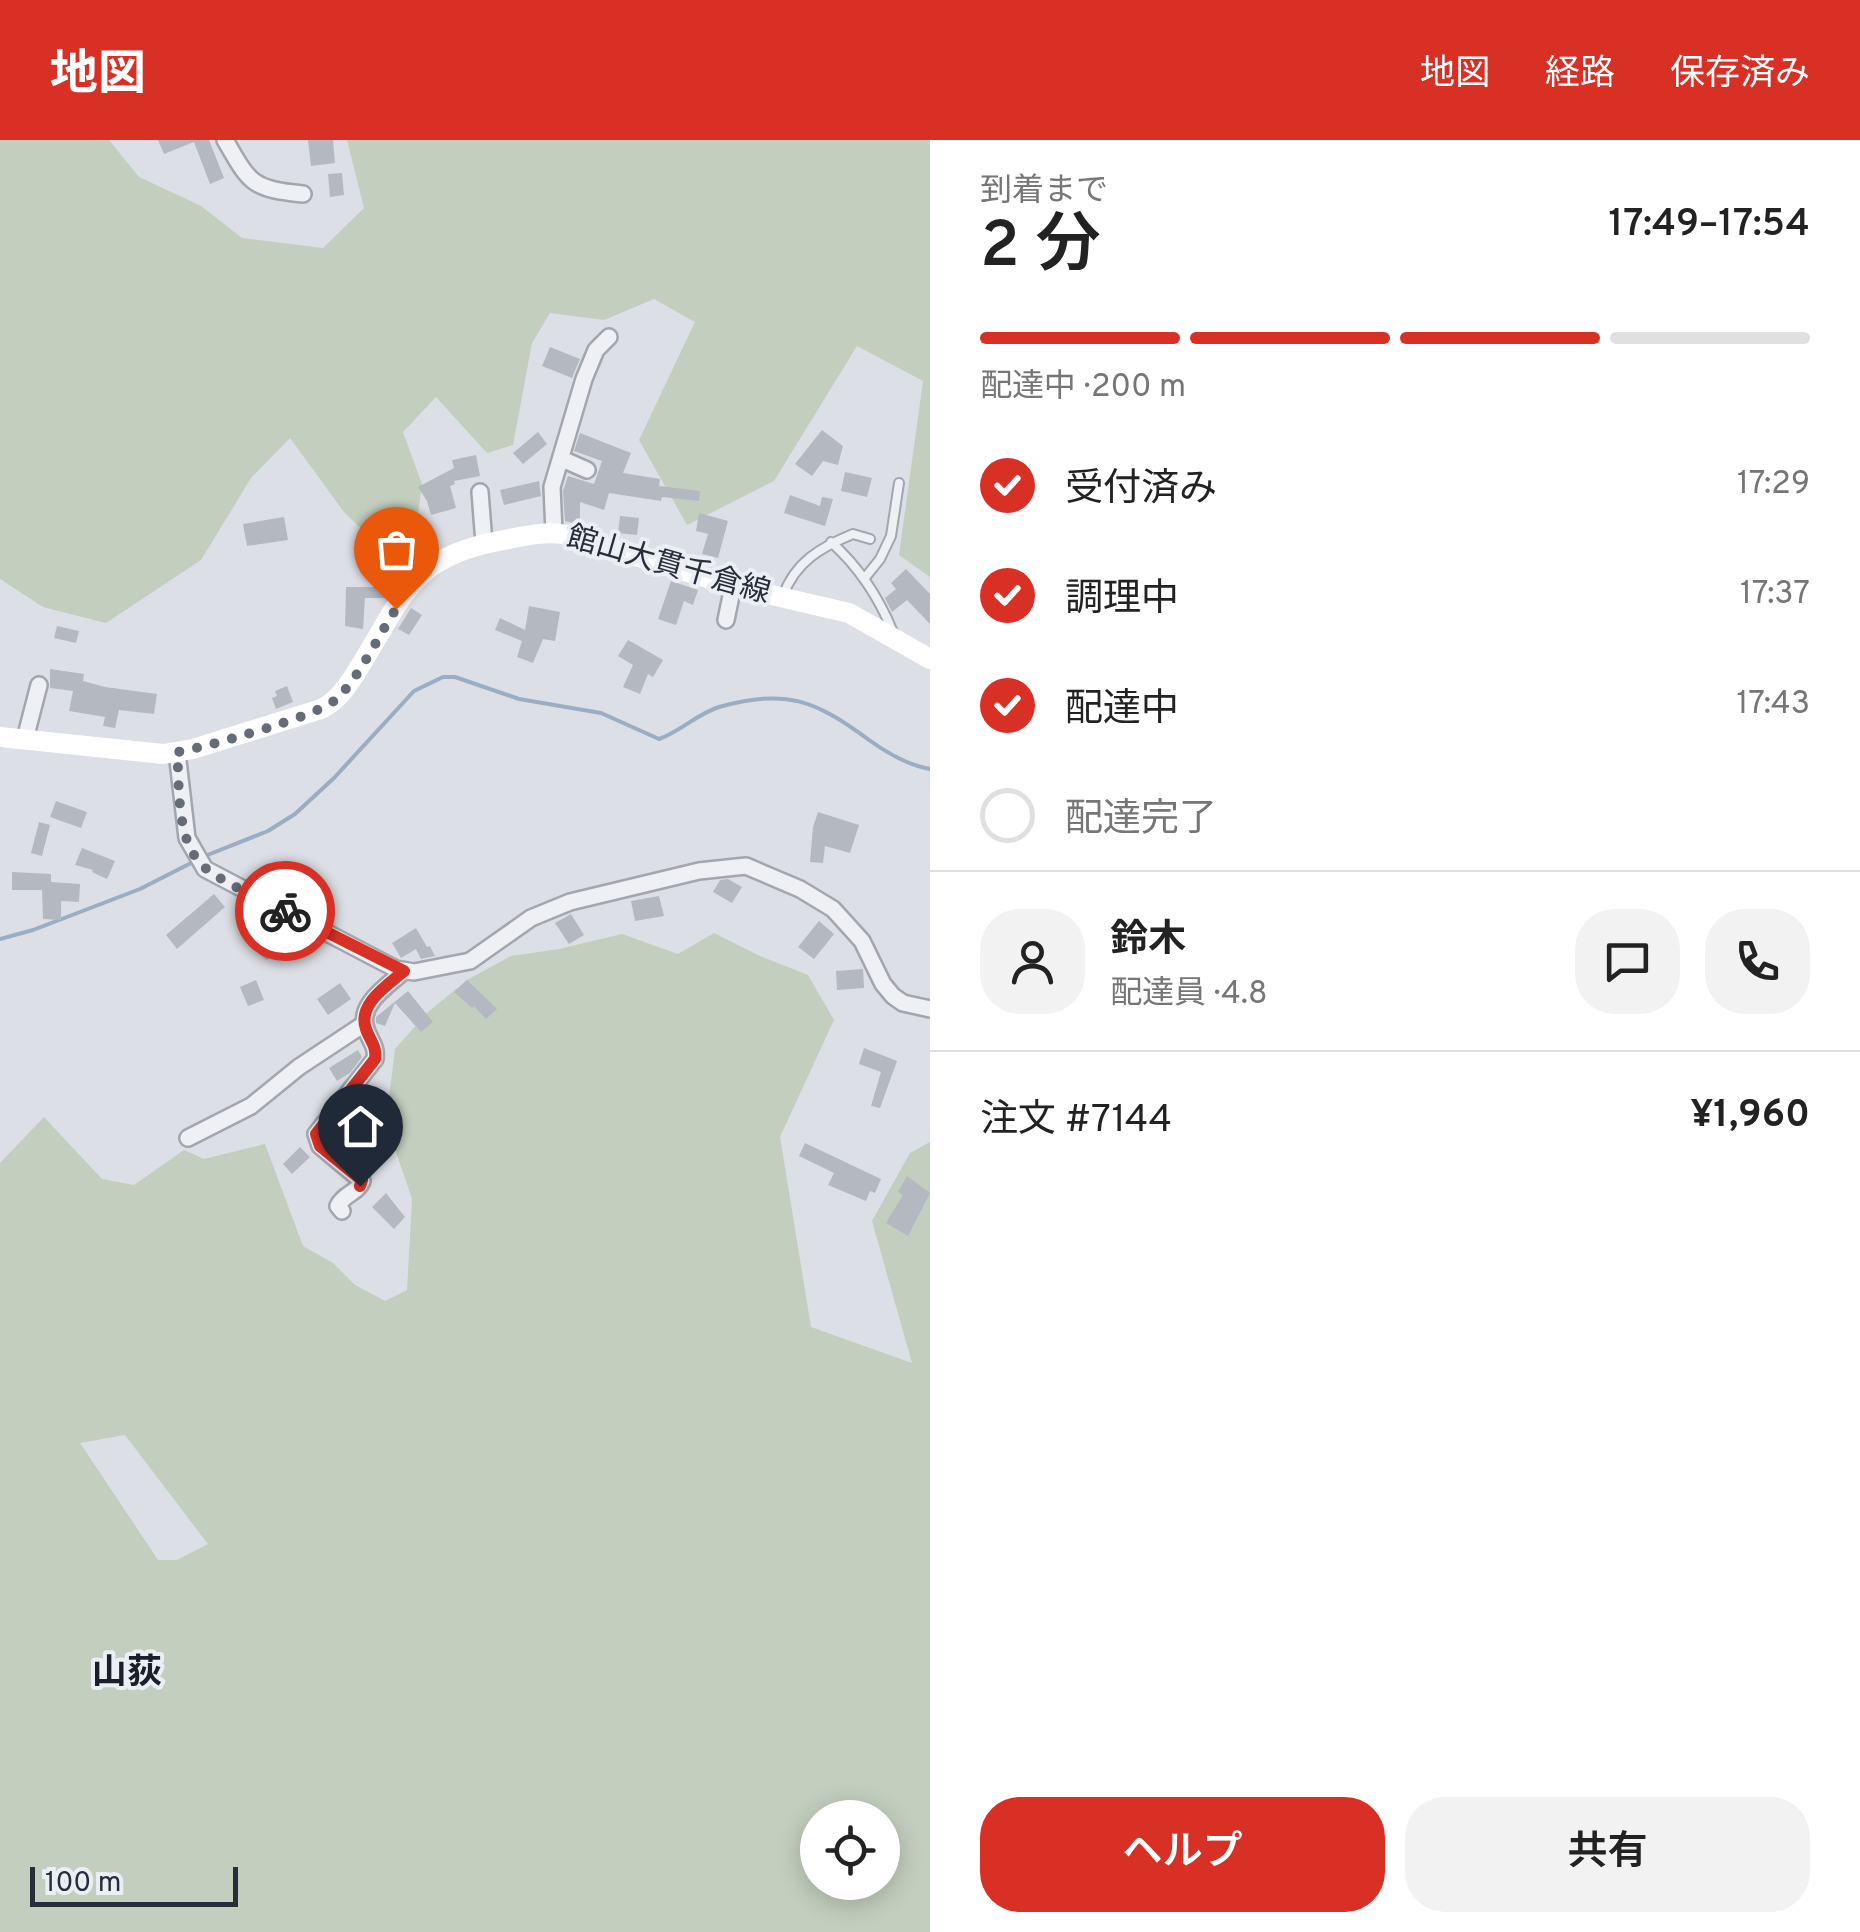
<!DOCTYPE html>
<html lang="ja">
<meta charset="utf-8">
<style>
:root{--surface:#fff;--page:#f2f2f2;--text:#222;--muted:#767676;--line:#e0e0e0;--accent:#d93025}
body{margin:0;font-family:Overpass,"Noto Sans JP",sans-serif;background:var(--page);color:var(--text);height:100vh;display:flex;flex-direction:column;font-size:38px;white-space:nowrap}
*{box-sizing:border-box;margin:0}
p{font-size:32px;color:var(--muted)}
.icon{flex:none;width:55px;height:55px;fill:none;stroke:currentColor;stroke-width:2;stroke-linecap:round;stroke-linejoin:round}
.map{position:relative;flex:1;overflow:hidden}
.drawer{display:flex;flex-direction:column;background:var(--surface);width:930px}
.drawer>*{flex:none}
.buttons{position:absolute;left:800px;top:1660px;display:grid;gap:20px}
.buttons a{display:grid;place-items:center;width:100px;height:100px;border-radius:50%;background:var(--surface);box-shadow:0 5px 25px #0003;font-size:50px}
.scale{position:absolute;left:30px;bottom:25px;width:208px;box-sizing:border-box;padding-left:10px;border:5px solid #272e3a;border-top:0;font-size:28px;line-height:35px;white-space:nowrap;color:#272e3a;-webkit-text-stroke:8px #ebeef3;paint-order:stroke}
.pin{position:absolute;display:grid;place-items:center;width:85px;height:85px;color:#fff;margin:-102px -42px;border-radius:50% 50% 50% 0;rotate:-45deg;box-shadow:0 0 10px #0007}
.pin .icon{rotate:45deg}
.courier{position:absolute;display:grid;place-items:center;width:100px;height:100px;margin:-50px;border:8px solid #d93025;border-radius:50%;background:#fff;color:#222;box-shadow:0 2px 12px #0007}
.overview em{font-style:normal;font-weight:600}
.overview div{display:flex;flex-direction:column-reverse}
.overview{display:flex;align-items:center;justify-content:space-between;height:170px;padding:0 50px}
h1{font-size:65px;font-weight:600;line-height:75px}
.bar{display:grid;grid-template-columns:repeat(4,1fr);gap:15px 10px;align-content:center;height:120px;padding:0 50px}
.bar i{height:12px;border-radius:8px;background:var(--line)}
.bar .active{background:var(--accent)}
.bar p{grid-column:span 4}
.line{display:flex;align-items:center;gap:25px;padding:0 50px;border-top:2px solid var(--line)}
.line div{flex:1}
.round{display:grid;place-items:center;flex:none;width:105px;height:105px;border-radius:40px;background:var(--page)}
ol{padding:0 50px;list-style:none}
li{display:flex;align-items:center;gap:30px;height:110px}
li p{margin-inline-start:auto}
li .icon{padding:10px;border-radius:50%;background:var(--accent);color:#fff;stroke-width:4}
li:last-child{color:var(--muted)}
li i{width:55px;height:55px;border:5px solid var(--line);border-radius:50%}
.action{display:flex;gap:20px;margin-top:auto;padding:20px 50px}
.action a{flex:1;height:115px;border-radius:40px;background:var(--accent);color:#fff;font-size:40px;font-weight:600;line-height:115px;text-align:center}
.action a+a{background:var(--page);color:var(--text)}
header{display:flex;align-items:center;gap:60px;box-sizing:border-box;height:140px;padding:0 50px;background:var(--accent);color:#fff}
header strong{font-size:48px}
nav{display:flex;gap:55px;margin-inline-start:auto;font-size:35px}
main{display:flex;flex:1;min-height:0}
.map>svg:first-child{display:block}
</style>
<header>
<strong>地図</strong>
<nav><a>地図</a><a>経路</a><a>保存済み</a></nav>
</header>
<main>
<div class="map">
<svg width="930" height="1792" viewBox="0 0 930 1792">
<rect width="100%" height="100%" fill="#dcdfe5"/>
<path fill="#c2cebe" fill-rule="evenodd" d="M0,0H109L139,37L201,66L242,98L323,108L364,68L347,0H930V437L899,415L923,241L857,206L774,341L687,385L639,300L695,182L654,159L604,180L550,173L532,203L513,305L487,313L436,257L403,292L422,344L414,402L387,414L344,372L290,298L251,338L201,420L106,483L43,467L0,439Z
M714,793L760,816L808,835L834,880L780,997L811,1187L912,1223L872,1081L910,1013L930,1002V1792H0V1023L44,977L102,1039L134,1045L184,1010L204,1019L265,1004L303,1106L333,1123L355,1145L385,1161L407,1150L412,1059L386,982L395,909L427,873L467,840L511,816L559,809L622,794L678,814ZM125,1295L208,1404L177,1420H158L80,1303ZM818,1678H882V1742H818Z"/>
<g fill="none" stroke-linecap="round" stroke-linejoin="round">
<path stroke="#9aadc2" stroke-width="4" d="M205,716L268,691L295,674L334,638L414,551L443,537H455L519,559L601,573L659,599C681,591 697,574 719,567C785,548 815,560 869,600C887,613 907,625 930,629
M0,799L33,790L140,749L197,720"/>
</g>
<path fill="#b4b9c1" d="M158,0H209L224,38L210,44L194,2L164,14Z
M308,0H333L335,23L311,26Z
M342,33L344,55L330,57L328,34Z
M550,207L580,219L572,238L542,226Z
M822,290L843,306L838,325L823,321L812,336L795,324Z
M538,292L547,304L523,324L513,313Z
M580,293L631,313L623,333L660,339L659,346L700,351L699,361L662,357L661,361L609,353L604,370L580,362V385L565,381L563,351L568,336L594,344L602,321L574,311Z
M476,315L480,336L454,341L455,344L450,346L456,368L431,375L427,361L418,347L454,328L452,320Z
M845,332L872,338L867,357L841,351Z
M539,341L541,356L504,365L500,350Z
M790,355L820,366L822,357L833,359L825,386L784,373Z
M699,373L728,381L718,418L702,414L708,394L696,391Z
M620,376L639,378L637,395L618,393Z
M284,377L288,400L247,406L243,384Z
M906,429L930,454V484L907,460L892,472L885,458L896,449L891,443Z
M671,441L698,450L693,465L684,461L676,485L658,479Z
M346,447H388L385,458H365L363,489L345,486Z
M529,466L560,472L555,501L543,499L533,523L517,517L522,501L495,490L500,478L525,490Z
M411,468L422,475L409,495L398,489Z
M57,486L79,491L76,503L54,498Z
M628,500L663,520L653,537L648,534L640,554L623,547L633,525L618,516Z
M50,529L84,534L83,541L105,547L157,554L154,574L119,570L115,588L103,586L105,577L69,571L73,551L50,548Z
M287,546L293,562L276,569L272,558L277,556L275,551Z
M56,661L87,672L81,688L50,677Z
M818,672L859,685L850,713L825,706L823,723L810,722L813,687Z
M39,682L50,685L42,716L31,713Z
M82,708L115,721L107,739L92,732L93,730L75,725Z
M12,732L51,734V742L80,744L79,762L61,761V780L43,779L42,750H12Z
M728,739L742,747L732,763L713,752L720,740Z
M214,754L225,767L177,809L166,795Z
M659,756L664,776L635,781L631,761Z
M571,774L584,795L569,804L555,783Z
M819,781L834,794L814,819L798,807Z
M416,788L427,807L430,806L435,816L421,819L416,809L401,818L392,803Z
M261,789L279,804L267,820L248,805Z
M863,829L864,848L837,850L836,831Z
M256,840L264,860L248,866L240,847Z
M467,840L497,869L486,879L474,866L472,868L454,852Z
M340,843L351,859L328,875L317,859Z
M408,851L433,882L421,892L395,863L385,886L376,883V877Z
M864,908L897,921L880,968L871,966L881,932L859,924Z
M358,910L362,917L350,933L337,941L329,928Z
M805,1003L881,1039L875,1053L870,1051L866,1061L828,1045L834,1033L799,1016Z
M300,1007L310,1017L292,1034L283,1024Z
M907,1036L930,1053L908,1096L886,1083L903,1055L898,1052Z
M386,1053L405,1077L394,1089L372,1067Z"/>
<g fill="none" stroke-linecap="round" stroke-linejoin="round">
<g stroke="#a2a6ae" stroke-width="12">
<path id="lane" d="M831,402C859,427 879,458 893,492
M864,439L880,419L891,396L899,343
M783,456C795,422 821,407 853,394L870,399"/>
</g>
<g stroke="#a2a6ae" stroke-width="20">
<path id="street" d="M225,0C250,43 251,49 303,54
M562,319L587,330
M480,352L484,403
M554,392L552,347L584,239L596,210L609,197
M726,480L733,446
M25,599L39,545
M177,612L187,698L205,729L396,829L414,832L470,821L531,778L570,762L699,731L746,726L800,749L833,769L862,801L883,844L893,856L903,863L930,869
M188,998L251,966L299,927L364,884
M342,1071L338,1066C343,1054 358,1053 362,1041L320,1006L316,994L375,919C377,906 370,901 366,889C357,864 389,845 404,831"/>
</g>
<use href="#lane" stroke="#eef0f4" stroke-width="8"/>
<use href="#street" stroke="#eef0f4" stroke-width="15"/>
<path stroke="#fff" stroke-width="20" d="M0,597L163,614L193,609L321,569C341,559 350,542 362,523C404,455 412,417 499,401C521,397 544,390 567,395L733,446L849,473L930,519"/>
</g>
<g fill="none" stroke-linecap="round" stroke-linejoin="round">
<path stroke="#666c76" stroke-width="10" stroke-dasharray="0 18" d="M285,771C260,758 231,747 208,730C175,707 180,648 177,612C204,608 316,576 334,561C358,541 378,496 396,469"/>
<path stroke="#d93025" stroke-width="12" d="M285,771L404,831C388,845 357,864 366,889C370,901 377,906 375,919L316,994L320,1006L362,1040L360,1046"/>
</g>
<g text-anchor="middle" stroke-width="8" stroke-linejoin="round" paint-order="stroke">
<g font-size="30" fill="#272e3a" stroke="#ebeef3">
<text transform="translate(669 424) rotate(16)" y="10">館山大貫千倉線</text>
</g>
<g font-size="35" font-weight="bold" fill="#1a1f2a" stroke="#ebeef3">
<text x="127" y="1543">山荻</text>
</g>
</g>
</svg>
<div class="buttons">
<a><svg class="icon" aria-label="locate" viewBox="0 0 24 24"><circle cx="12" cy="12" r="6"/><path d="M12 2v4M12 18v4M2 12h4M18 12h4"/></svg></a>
</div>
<div class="scale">100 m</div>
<div class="pin" style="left:396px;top:469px;background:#ea580c"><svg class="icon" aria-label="bag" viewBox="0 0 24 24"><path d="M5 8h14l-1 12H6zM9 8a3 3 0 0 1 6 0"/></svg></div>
<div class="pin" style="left:360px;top:1046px;background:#1f2937"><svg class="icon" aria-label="home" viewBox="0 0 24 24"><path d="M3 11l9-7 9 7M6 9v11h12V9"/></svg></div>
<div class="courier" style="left:285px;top:771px"><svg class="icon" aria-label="bike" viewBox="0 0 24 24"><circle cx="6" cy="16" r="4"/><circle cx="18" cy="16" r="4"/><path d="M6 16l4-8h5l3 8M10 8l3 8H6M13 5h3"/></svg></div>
</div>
<section class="drawer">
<div class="overview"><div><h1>2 分</h1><p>到着まで</p></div><em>17:49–17:54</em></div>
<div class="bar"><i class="active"></i><i class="active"></i><i class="active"></i><i></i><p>配達中 · 200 m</p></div>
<ol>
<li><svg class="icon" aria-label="check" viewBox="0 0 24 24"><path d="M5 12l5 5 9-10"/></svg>受付済み<p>17:29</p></li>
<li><svg class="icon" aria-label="check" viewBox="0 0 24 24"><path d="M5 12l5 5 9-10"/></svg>調理中<p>17:37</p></li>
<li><svg class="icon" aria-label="check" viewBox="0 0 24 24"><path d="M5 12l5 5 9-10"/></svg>配達中<p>17:43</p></li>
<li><i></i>配達完了</li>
</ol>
<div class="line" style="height:180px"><a class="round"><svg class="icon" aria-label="person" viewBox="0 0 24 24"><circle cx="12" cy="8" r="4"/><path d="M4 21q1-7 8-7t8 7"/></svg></a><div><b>鈴木</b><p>配達員 · 4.8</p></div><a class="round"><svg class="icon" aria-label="chat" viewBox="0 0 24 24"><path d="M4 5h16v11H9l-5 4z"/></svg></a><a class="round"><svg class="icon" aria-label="phone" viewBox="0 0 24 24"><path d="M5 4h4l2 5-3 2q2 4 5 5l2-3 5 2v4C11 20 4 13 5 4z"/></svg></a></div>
<div class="line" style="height:130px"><div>注文 #7144</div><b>¥1,960</b></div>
<div class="action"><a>ヘルプ</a><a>共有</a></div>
</section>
</main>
